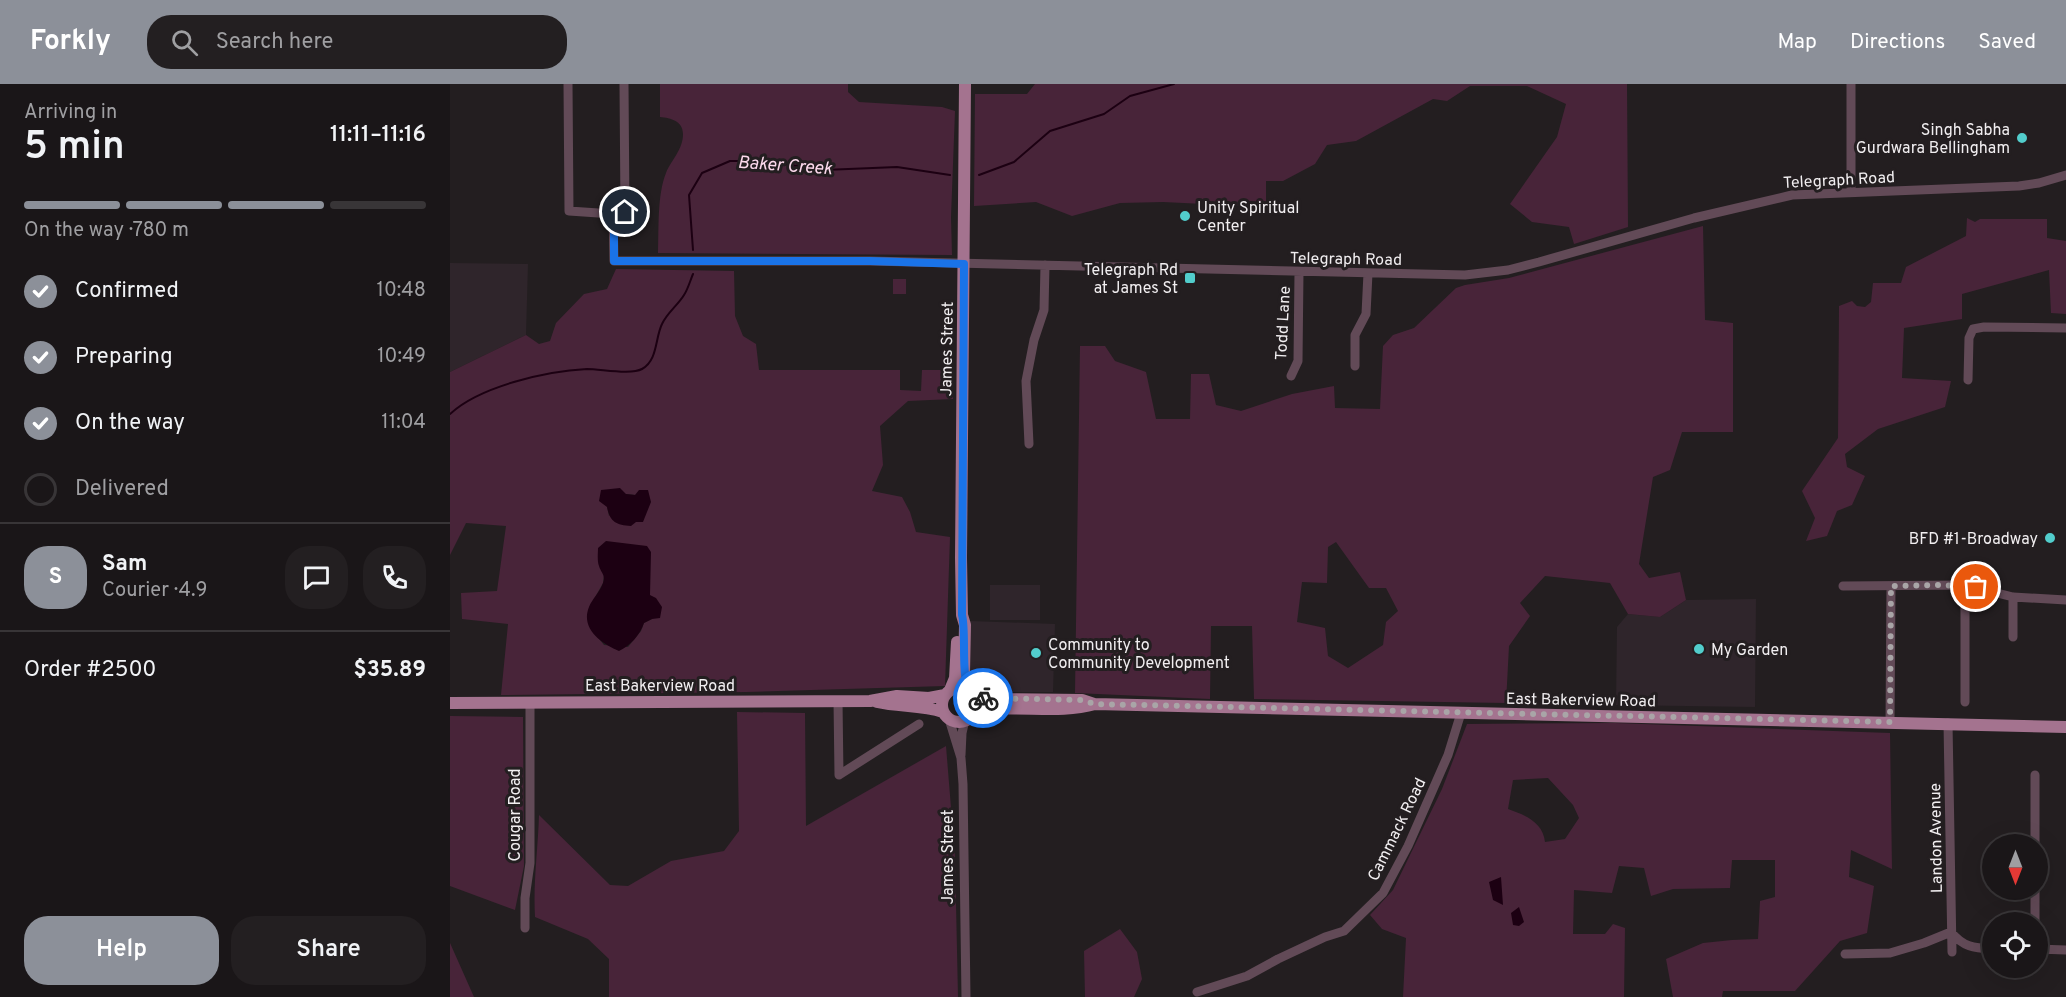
<!DOCTYPE html>
<meta charset="utf-8">
<style>
:root{--surface:#1a1618;--page:#231f21;--text:#f1f3f6;--muted:#9f9fa2;--line:#383537;--accent:#8c9099}
body{margin:0;font-family:Overpass,sans-serif;background:var(--page);color:var(--text);height:100vh;display:flex;flex-direction:column;font-size:22px;white-space:nowrap}
*{box-sizing:border-box;margin:0}
p{font-size:20px;color:var(--muted)}
.icon{flex:none;width:33px;height:33px;fill:none;stroke:currentColor;stroke-width:2;stroke-linecap:round;stroke-linejoin:round}
.map{position:relative;flex:1;overflow:hidden}
.panel{display:flex;flex-direction:column;background:var(--surface);width:450px}
.panel>*{flex:none}
.needle{width:39px;rotate:180deg}
.controls{position:absolute;left:1532px;top:750px;display:grid;gap:12px}
.controls a{display:grid;place-items:center;width:66px;height:66px;border-radius:50%;background:var(--surface);box-shadow:0 6px 24px #0002,0 0 0 2px var(--line);font-size:30px}
.pin{position:absolute;display:grid;place-items:center;width:51px;height:51px;color:#fff;margin:-26px;border:3px solid #fff;border-radius:50%;box-shadow:0 2px 6px #0007}
.courier{position:absolute;display:grid;place-items:center;width:60px;height:60px;margin:-30px;border:4px solid #1a73e8;border-radius:50%;background:#fff;color:#222;box-shadow:0 2px 8px #0007}
.head em{font-style:normal;font-weight:600}
.head div{display:flex;flex-direction:column-reverse}
.head{display:flex;align-items:center;justify-content:space-between;height:102px;padding:0 24px}
h1{font-size:39px;font-weight:600;line-height:45px}
.bar{display:grid;grid-template-columns:repeat(4,1fr);gap:9px 6px;align-content:center;height:72px;padding:0 24px}
.bar i{height:8px;border-radius:4px;background:var(--line)}
.bar .on{background:var(--accent)}
.bar p{grid-column:span 4}
.line{display:flex;align-items:center;gap:15px;padding:0 24px;border-top:2px solid var(--line)}
.line div{flex:1}
.round{display:grid;place-items:center;flex:none;width:63px;height:63px;border-radius:24px;background:var(--page)}
ol{padding:0 24px;list-style:none}
li{display:flex;align-items:center;gap:18px;height:66px}
li p{margin-inline-start:auto}
li .icon{padding:6px;border-radius:50%;background:var(--accent);color:#fff;stroke-width:4}
li:last-child{color:var(--muted)}
li i{width:33px;height:33px;border:3px solid var(--line);border-radius:50%}
.button{display:flex;gap:12px;margin-top:auto;padding:12px 24px}
.button a{flex:1;height:69px;border-radius:24px;background:var(--accent);color:#fff;font-size:24px;font-weight:600;line-height:69px;text-align:center}
.button a+a{background:var(--page);color:var(--text)}
header{display:flex;align-items:center;gap:36px;box-sizing:border-box;height:84px;padding:0 30px;background:var(--accent);color:#fff}
header strong{font-size:28px}
nav{display:flex;gap:33px;margin-inline-start:auto;font-size:21px}
.search{width:420px;height:54px;background:var(--page);display:flex;align-items:center;gap:15px;box-sizing:border-box;padding:0 21px;border-radius:24px;color:var(--muted);font-size:22px}
main{display:flex;flex:1;min-height:0}
.map>svg:first-child{display:block}
</style>
<header>
<strong>Forkly</strong>
<div class="search"><svg class="icon" aria-label="search" viewBox="0 0 24 24"><circle cx="10" cy="10" r="6"/><path d="M15 15l6 6"/></svg>Search here</div>
<nav><a>Map</a><a>Directions</a><a>Saved</a></nav>
</header>
<main>
<section class="panel">
<div class="head"><div><h1>5 min</h1><p>Arriving in</p></div><em>11:11–11:16</em></div>
<div class="bar"><i class="on"></i><i class="on"></i><i class="on"></i><i></i><p>On the way · 780 m</p></div>
<ol>
<li><svg class="icon" aria-label="check" viewBox="0 0 24 24"><path d="M5 12l5 5 9-10"/></svg>Confirmed<p>10:48</p></li>
<li><svg class="icon" aria-label="check" viewBox="0 0 24 24"><path d="M5 12l5 5 9-10"/></svg>Preparing<p>10:49</p></li>
<li><svg class="icon" aria-label="check" viewBox="0 0 24 24"><path d="M5 12l5 5 9-10"/></svg>On the way<p>11:04</p></li>
<li><i></i>Delivered</li>
</ol>
<div class="line" style="height:108px"><b class="round" style="background:var(--accent);color:#fff">S</b><div><b>Sam</b><p>Courier · 4.9</p></div><a class="round"><svg class="icon" aria-label="chat" viewBox="0 0 24 24"><path d="M4 5h16v11H9l-5 4z"/></svg></a><a class="round"><svg class="icon" aria-label="phone" viewBox="0 0 24 24"><path d="M5 4h4l2 5-3 2q2 4 5 5l2-3 5 2v4C11 20 4 13 5 4z"/></svg></a></div>
<div class="line" style="height:78px"><div>Order #2500</div><b>$35.89</b></div>
<div class="button"><a>Help</a><a>Share</a></div>
</section>
<div class="map">
<svg width="1616" height="913" viewBox="0 0 1616 913">
<rect width="100%" height="100%" fill="#231e20"/>
<path fill="#2f252b" d="M0,179L78,180L76,251L0,288Z
M540,501H590V536H540Z
M1306,515L1305,623L1166,621L1167,543L1178,530L1210,533L1236,516Z
M520,537L605,540L603,608H543L526,601L520,590Z"/>
<path fill="#482439" fill-rule="evenodd" d="M210,0H398V8L409,18L492,23L505,27L501,133L502,171L208,169C209,145 207,111 216,89C221,76 233,66 233,50C233,37 221,34 210,33Z
M585,0H1177L1178,143L1124,160L1119,143L1082,138L1060,120L1107,53L1116,20L1077,2H1020L997,17L983,15L906,57L877,61L865,80L833,97H816V123L713,118L670,119L622,132L586,118L524,122L525,10H577Z
M1517,134L1525,138L1530,135H1597V154L1616,157V230L1601,229L1599,186L1512,210V235L1454,244L1452,294L1501,297L1495,323L1428,345L1395,370L1397,383L1415,392L1402,421L1387,427L1377,452L1356,457L1365,434L1352,407L1388,354L1389,222L1402,217L1407,222L1415,223L1421,218L1423,199H1451L1456,183L1516,152Z
M1253,142L1255,236L1283,239V348H1232L1220,386L1203,393L1189,480L1199,494L1230,488L1236,516L1210,533L1178,530L1160,499L1095,492L1070,519L1080,532L1059,562L1056,619L804,615L802,542H761L760,615L625,609L630,262H655L665,277L696,288L706,335H740L741,290H759L766,321L791,327L842,310L884,302L885,324L930,325L933,262L943,251L964,244L1006,204L1015,201L1059,194ZM886,458L919,504H936L948,527L936,538L933,561L898,584L878,572L875,544L847,538L852,498L877,499L878,463Z
M166,185L284,187L285,232L293,252L306,260L309,286H450V306L471,307L472,286H503V315L458,317L430,342L433,381L422,407L452,413L460,428L466,448L500,453L495,602L296,608L51,611L58,540L12,535L11,509L47,507L56,442L16,439L0,471V288L76,251L89,260L100,257L106,239L134,210L157,205ZM176,410L186,411L159,432L157,423ZM154,490L199,503L202,535L194,539L191,547L178,563L154,561L146,551L139,524L153,499Z
M443,195H456V210H443Z
M287,628L355,629L356,742L496,662L505,773L508,913H159V875L138,855L85,833C83,799 88,765 89,731L160,801L178,802L221,777L274,767L289,747Z
M0,632L73,633L74,782L65,826L0,802Z
M1165,639L1440,649L1442,785L1401,766L1399,793L1424,802L1417,849L1390,857L1345,907H1273L1272,913H1223L1216,875L1253,859L1282,856L1308,855L1310,817L1325,813V776H1282L1280,804L1223,805L1201,812L1194,784L1169,782L1162,809L1124,806L1123,850H1155L1163,840L1175,844L1174,913H953L956,854L932,845L920,831L943,806L992,705L1017,640ZM1098,694L1123,721L1129,734L1115,755L1095,758C1093,738 1075,731 1058,725L1063,696Z
M670,845L687,868L692,895L684,913H635L634,867Z
M0,859L24,913H0Z"/>
<path fill="#1c0012" d="M170,404L176,410L185,411L189,406H198L201,418L193,438H186L181,442C166,441 160,438 157,423L149,417L151,406Z
M156,457L197,462L201,468L200,511L206,514L212,523L210,534L202,535L194,539C190,551 180,562 169,567C152,560 130,545 139,523C142,515 150,508 153,499C156,491 151,489 149,482C147,477 148,469 148,464Z
M1051,793L1053,821L1043,816L1039,798Z
M1069,823L1074,838L1069,842L1063,841L1061,829Z"/>
<g fill="none" stroke-linecap="round" stroke-linejoin="round">
<path stroke="#1c0012" stroke-width="2" d="M529,91L564,78L600,47L654,30L680,12L724,0
M243,166L239,111L252,89L280,77H314L374,86L447,83L500,91
M0,330C30,302 97,287 137,285C151,285 181,291 192,285C208,276 205,254 212,240C217,229 228,221 234,211C238,205 240,197 243,190"/>
<path stroke="#624a57" stroke-width="9" d="M118,0L119,127L163,130L175,128L174,0
M1401,0V108
M163,130L164,177H420L1015,191L1058,186L1089,178L1244,134L1342,111L1569,102L1589,99L1616,91
M905,282V251L916,230L918,189
M841,292L848,277L849,188
M1518,296L1519,254L1523,245L1534,243L1616,244
M579,360L576,297L584,256L594,226L595,181
M1393,502L1515,501L1563,513L1616,516
M1563,553V513
M388,617L389,691
M1515,618V501
M499,635L511,674L513,700L516,913
M1440,638L1441,502
M1498,639L1502,868
M511,671L512,649L515,636
M389,691L469,640
M1585,691V760
M1585,806V838
M75,844V814L80,779V619
M1587,865L1616,866
M1395,870L1440,869L1474,859L1501,848C1513,863 1524,864 1542,865
M747,908L797,892L828,875L875,853L894,847L933,809L958,762L998,671L1011,629"/>
<path stroke="#a4738f" stroke-width="12" d="M515,0L511,474L512,531L515,541L514,589L519,607
M492 621a17 17 0 1 1 34 0a17 17 0 1 1-34 0Z
M500,606L505,594L507,558
M523,612L543,615L632,616L644,620
M427,618C449,623 472,621 493,628
M0,619L420,617L447,612L479,614L495,611
M524,628C564,619 606,631 645,620L1616,643"/>
</g>
<g fill="none" stroke-linecap="round" stroke-linejoin="round">
<path stroke="#a9a5a7" stroke-width="6" stroke-dasharray="0 10.8" d="M533,614L632,616L645,620L1440,638L1441,502L1488,501L1526,503"/>
<path stroke="#1a73e8" stroke-width="8" d="M175,128L164,130V177H420L514,180L512,531C517,549 509,603 523,612C524,612 532,614 533,614"/>
</g>
<g fill="#52cdcc" stroke="#231e20" stroke-width="2">
<circle cx="1572" cy="54" r="6"/>
<circle cx="735" cy="132" r="6"/>
<rect x="734" y="188" width="12" height="12" rx="3"/>
<circle cx="1600" cy="454" r="6"/>
<circle cx="1249" cy="565" r="6"/>
<circle cx="586" cy="569" r="6"/>
</g>
<g text-anchor="middle" stroke-width="6" stroke-linejoin="round" paint-order="stroke">
<g font-size="16" fill="#f1eef0" stroke="#231e20" text-anchor="end">
<text x="1560" y="51">Singh Sabha<tspan x="1560" dy="18">Gurdwara Bellingham</tspan></text>
<text x="747" y="129" text-anchor="start">Unity Spiritual<tspan x="747" dy="18">Center</tspan></text>
<text x="728" y="191">Telegraph Rd<tspan x="728" dy="18">at James St</tspan></text>
<text x="1588" y="460">BFD #1-Broadway</text>
<text x="598" y="566" text-anchor="start">Community to<tspan x="598" dy="18">Community Development</tspan></text>
<text x="1261" y="571" text-anchor="start">My Garden</text>
</g>
<g font-size="16" fill="#f1eef0" stroke="#231e20">
<text transform="translate(1389 95) rotate(-3)" y="6">Telegraph Road</text>
<text transform="translate(896 174) rotate(1)" y="6">Telegraph Road</text>
<text transform="translate(832 239) rotate(-87)" y="6">Todd Lane</text>
<text transform="translate(496 265) rotate(-89)" y="6">James Street</text>
<text x="210" y="607">East Bakerview Road</text>
<text transform="translate(1131 615) rotate(1)" y="6">East Bakerview Road</text>
<text transform="translate(64 731) rotate(-90)" y="6">Cougar Road</text>
<text transform="translate(946 745) rotate(-64)" y="6">Cammack Road</text>
<text transform="translate(1485 754) rotate(-91)" y="6">Landon Avenue</text>
<text transform="translate(497 773) rotate(-90)" y="6">James Street</text>
</g>
<g font-size="18" font-style="italic" fill="#fcd9ec" stroke="#231e20">
<text transform="translate(335 81) rotate(4)" y="6">Baker Creek</text>
</g>
</g>
</svg>
<div class="controls">
<a><svg class="needle" viewBox="-14 -14 28 28"><path d="M0-13l5 13h-10z" fill="#e53935"/><path d="M0 13l5-13h-10z" fill="#9f9fa2"/></svg></a>
<a><svg class="icon" aria-label="locate" viewBox="0 0 24 24"><circle cx="12" cy="12" r="6"/><path d="M12 2v4M12 18v4M2 12h4M18 12h4"/></svg></a>
</div>
<div class="pin" style="left:1526px;top:503px;background:#ea580c"><svg class="icon" aria-label="bag" viewBox="0 0 24 24"><path d="M5 8h14l-1 12H6zM9 8a3 3 0 0 1 6 0"/></svg></div>
<div class="pin" style="left:175px;top:128px;background:#1f2937"><svg class="icon" aria-label="home" viewBox="0 0 24 24"><path d="M3 11l9-7 9 7M6 9v11h12V9"/></svg></div>
<div class="courier" style="left:533px;top:614px"><svg class="icon" aria-label="bike" viewBox="0 0 24 24"><circle cx="6" cy="16" r="4"/><circle cx="18" cy="16" r="4"/><path d="M6 16l4-8h5l3 8M10 8l3 8H6M13 5h3"/></svg></div>
</div>
</main>
